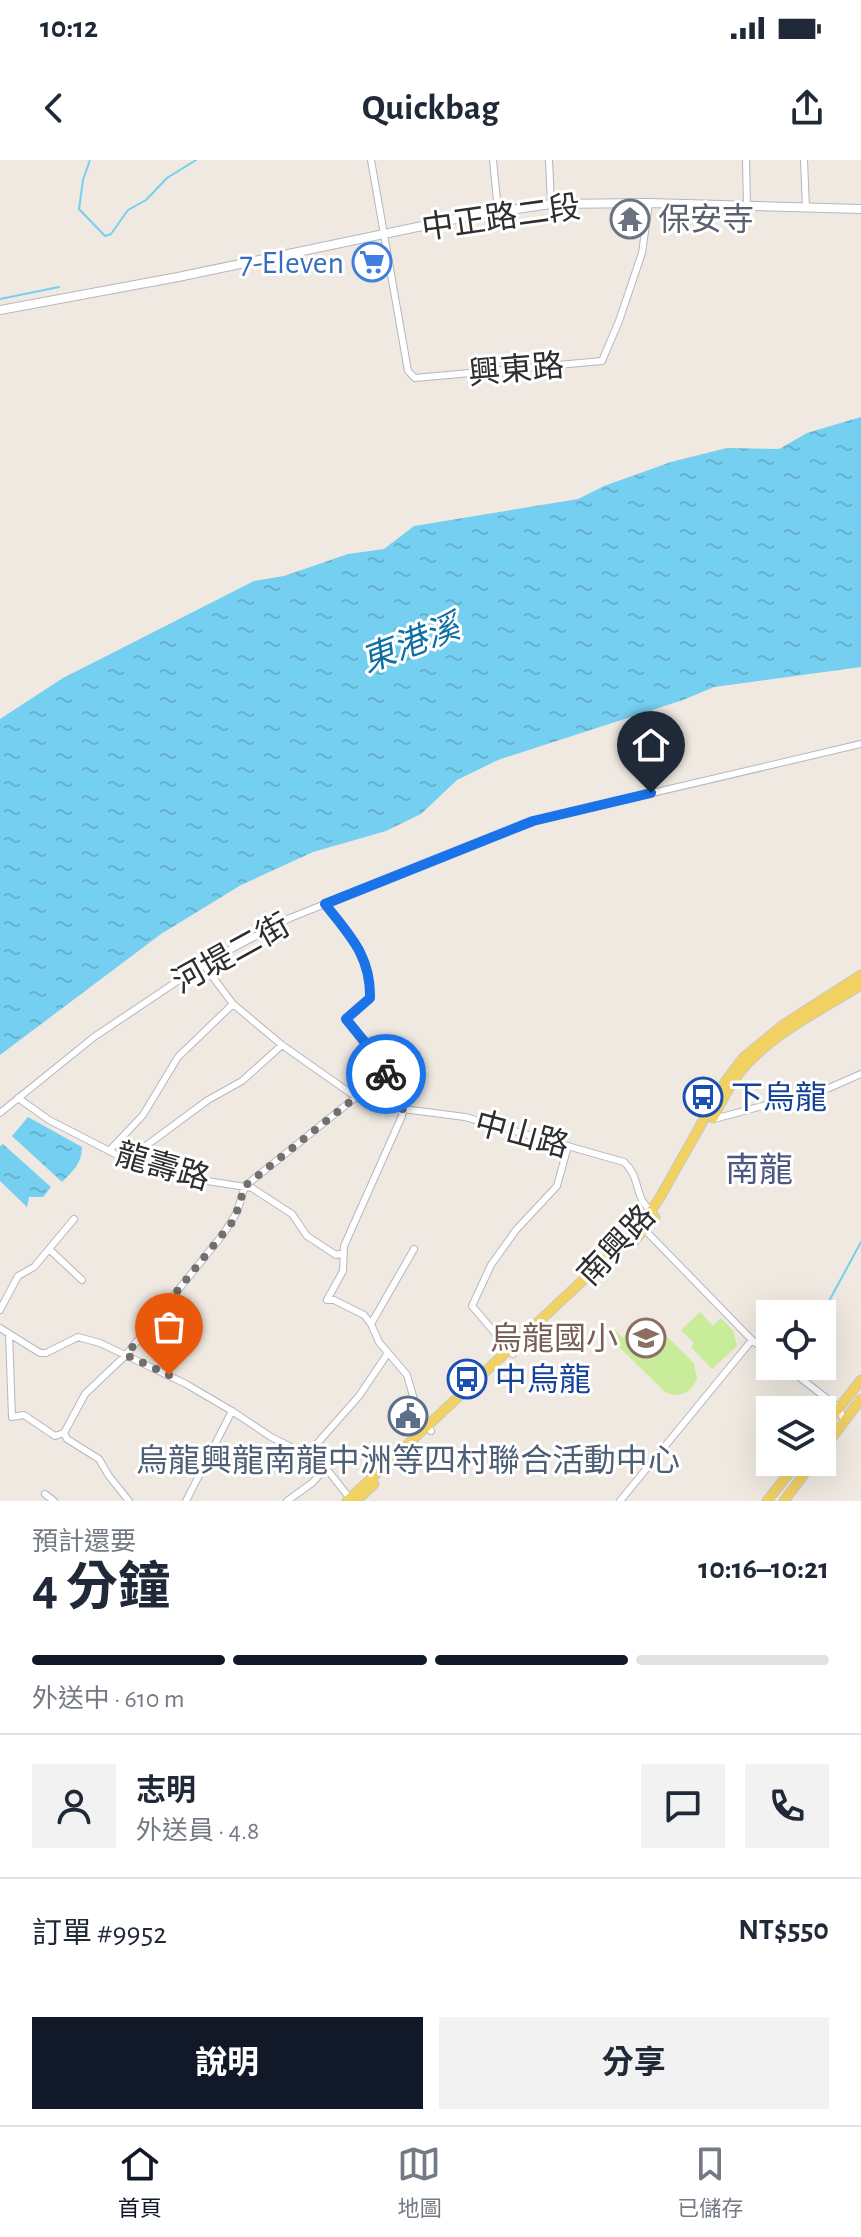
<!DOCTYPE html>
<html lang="zh-TW">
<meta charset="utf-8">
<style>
:root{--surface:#fff;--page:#f2f2f3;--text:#1f2937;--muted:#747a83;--line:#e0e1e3;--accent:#111827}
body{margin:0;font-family:"Alegreya Sans","Noto Sans TC",sans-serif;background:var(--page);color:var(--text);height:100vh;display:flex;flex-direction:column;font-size:30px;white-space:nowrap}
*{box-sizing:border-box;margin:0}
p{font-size:26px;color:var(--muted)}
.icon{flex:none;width:44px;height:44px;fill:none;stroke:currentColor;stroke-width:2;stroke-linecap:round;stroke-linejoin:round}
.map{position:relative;height:1341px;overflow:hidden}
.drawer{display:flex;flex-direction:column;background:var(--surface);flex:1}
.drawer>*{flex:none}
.buttons{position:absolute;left:756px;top:1140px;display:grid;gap:16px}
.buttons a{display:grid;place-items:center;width:80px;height:80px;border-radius:0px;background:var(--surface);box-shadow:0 8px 32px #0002;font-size:40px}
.pin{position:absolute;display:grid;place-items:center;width:68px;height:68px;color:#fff;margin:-82px -34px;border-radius:50% 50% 50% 0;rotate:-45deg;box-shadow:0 0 8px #0007}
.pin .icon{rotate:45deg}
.courier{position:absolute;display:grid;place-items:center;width:80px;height:80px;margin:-40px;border:6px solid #1a73e8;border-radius:50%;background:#fff;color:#222;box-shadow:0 2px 10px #0007}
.overview em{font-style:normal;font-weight:700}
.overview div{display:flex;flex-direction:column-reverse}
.overview{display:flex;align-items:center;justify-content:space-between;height:136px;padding:0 32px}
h1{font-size:52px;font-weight:700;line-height:60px}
.bar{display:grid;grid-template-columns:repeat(4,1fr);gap:12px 8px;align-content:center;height:96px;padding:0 32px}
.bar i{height:10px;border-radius:6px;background:var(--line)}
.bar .on{background:var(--accent)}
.bar p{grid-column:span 4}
.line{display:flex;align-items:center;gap:20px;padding:0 32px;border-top:2px solid var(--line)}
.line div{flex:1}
.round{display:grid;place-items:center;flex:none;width:84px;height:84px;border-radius:0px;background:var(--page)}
.cta{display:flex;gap:16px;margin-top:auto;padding:16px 32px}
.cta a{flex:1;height:92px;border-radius:0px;background:var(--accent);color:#fff;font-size:32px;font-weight:700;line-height:92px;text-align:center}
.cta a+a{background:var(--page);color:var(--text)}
.status{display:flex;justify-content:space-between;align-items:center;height:56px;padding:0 40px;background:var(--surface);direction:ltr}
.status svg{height:22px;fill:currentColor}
header{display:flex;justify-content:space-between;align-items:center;height:104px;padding:0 32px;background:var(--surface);font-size:36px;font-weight:700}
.menu{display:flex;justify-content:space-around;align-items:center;height:112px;border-top:2px solid var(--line);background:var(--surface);font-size:22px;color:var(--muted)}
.menu a{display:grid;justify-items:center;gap:4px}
.menu .on{color:var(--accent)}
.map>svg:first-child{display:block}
</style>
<div class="status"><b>10:12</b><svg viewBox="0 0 49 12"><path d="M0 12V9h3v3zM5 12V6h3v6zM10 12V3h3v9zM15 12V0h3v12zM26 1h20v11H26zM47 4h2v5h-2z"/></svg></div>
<header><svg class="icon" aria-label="back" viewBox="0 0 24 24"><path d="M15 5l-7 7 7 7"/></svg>Quickbag<svg class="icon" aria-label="share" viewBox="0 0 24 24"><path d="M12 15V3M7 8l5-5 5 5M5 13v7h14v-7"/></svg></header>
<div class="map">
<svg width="861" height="1341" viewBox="0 0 861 1341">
<defs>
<pattern id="water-ripples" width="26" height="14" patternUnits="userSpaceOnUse" patternTransform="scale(2)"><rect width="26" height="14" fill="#75cff0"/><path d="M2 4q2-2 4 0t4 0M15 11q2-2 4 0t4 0" fill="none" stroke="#66b2ce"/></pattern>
</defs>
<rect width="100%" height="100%" fill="#efe9e1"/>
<path fill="#c9ec9a" d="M700,1152L713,1166L721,1158L733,1170L737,1186L712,1209L691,1187L694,1183L681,1170Z
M649,1159L694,1203L697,1219C691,1233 679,1239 665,1232L609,1177L615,1170L623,1178L632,1163Z"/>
<path fill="url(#water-ripples)" d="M861,257V507L714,527L683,540L498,600L457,620L421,654L386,671L313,692L241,725L161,774L0,895V559L63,518L254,421L284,416L348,394L384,389L414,366L578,339L604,326L671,302L727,288L779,289L807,273Z
M28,957L82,987C82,1003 73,1011 62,1022L12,976Z
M3,984L51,1027L43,1037H29L27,1047L0,1021V986Z"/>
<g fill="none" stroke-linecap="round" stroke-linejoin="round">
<path stroke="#75cff0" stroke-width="2" d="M90,0L83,20L79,49L105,76L111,74L128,50L146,40L167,18L196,0
M0,139L59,127
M822,1154L861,1082"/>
<g stroke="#b4b7c1" stroke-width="8">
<path id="street" d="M371,0L408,211L415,218L602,201L619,161L642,93L649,43
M493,0L498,51
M549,0L551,44
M746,0L747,45
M804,0L806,48
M325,744C350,776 371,796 370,838L346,859C363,880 407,928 402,956L344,1086L343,1111L327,1140H334L364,1155L371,1164L379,1182L407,1215L415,1243L431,1271
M233,844L282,885L356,937L403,949L465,957L624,1002C642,1018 633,1039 653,1052
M18,938L49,960L127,1000L183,1012L207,1021L252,1028L292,1054L307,1076L336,1095L344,1093
M0,953L94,877L203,804L290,758L533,661L861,584
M714,959L829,928L861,914
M109,991L143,955L178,897L233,844L203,804
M128,999L208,940L242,921L282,885
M642,1067L752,1180L770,1194
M49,1089L82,1120
M0,1150L18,1116L34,1107L74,1059
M371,1164L414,1089
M0,1168L40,1193H46L78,1177L100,1183L186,1224L232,1251L271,1277L307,1295L326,1308L352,1341
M9,1174L12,1257L24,1255L55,1276L64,1273
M513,1194L472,1146L491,1105L516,1070L557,1026L568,986
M785,1206L839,1248L844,1261
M307,1295L359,1236L388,1193
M45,1334L54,1341
M129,1341L109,1316L99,1299L67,1279L64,1273L85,1234L126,1195L224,1073L237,1052L245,1026L356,937
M186,1341L232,1251
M287,1341L312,1323L343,1289
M620,1341L752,1180"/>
</g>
<g stroke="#b4b7c1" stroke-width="10">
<path id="secondary" d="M0,150L178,117L475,55L551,44L649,43L861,49"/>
</g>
<g stroke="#c9c9c9" stroke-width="11">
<path id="primary" d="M713,958C724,937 734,916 751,900C781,869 825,848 861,825
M633,1082L655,1057
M822,1270L861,1220
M822,1291L861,1239
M347,1341L641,1066L659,1039L725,922L743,898L783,865L861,815
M356,1341L374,1324
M767,1341L798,1302
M784,1341L813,1302"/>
</g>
<use href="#street" stroke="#fff" stroke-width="6"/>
<use href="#secondary" stroke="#fff" stroke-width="8"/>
<use href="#primary" stroke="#f2d163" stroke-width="9"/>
</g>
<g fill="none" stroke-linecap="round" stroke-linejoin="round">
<path stroke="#726f6d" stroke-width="8" stroke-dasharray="0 14.4" d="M169,1215L126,1195L234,1060L245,1026L356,937L403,949V942L386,914"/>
<path stroke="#1a73e8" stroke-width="10" d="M386,914L372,891L346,859L370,838C371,796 350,776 325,744L533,661L651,633"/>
</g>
<defs>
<g id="temple-ring" transform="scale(2)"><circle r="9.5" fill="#fff" stroke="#6b7280" stroke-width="1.5"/><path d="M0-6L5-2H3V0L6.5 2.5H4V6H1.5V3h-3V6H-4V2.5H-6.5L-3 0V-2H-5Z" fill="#6b7280"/></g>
<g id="supermarket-ring" transform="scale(2)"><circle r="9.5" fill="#fff" stroke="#3f7fe0" stroke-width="1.5"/><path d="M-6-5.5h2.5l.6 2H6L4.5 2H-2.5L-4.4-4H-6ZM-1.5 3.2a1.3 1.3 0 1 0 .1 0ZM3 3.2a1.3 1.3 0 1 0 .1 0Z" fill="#3f7fe0"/></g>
<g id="bus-ring" transform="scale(2)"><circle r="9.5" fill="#fff" stroke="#1a4fb4" stroke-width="1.5"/><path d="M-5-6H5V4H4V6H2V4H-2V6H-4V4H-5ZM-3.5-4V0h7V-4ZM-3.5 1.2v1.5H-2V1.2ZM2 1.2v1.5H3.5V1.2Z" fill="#1a4fb4"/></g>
<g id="school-ring" transform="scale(2)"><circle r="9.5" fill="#fff" stroke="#8d6e63" stroke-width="1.5"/><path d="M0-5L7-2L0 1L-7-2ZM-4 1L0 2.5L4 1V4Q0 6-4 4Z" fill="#8d6e63"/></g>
<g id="civic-ring" transform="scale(2)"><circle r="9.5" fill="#fff" stroke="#5c6f8a" stroke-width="1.5"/><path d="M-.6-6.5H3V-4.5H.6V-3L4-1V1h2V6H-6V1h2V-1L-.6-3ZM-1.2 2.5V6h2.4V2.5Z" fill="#5c6f8a"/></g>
</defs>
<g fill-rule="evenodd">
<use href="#temple-ring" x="630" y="59"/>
<use href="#supermarket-ring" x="372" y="102"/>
<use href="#bus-ring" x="703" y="937"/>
<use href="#school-ring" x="646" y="1178"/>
<use href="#bus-ring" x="467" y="1219"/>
<use href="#civic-ring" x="408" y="1256"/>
</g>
<g text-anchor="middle" stroke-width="6" stroke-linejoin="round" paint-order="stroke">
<g font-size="32" fill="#2e2e2e" stroke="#fff">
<text transform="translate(501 57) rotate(-8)" y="11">中正路二段</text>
<text transform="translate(516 209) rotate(-5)" y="11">興東路</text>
<text transform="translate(231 793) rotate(-29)" y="11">河堤二街</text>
<text transform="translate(522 974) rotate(15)" y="11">中山路</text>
<text transform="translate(163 1006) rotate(16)" y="11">龍壽路</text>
<text transform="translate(616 1085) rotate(-47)" y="11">南興路</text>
</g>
<g font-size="32" fill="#5b616d" stroke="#fff" text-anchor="start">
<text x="658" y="70">保安寺</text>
</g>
<g font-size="32" fill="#366cbe" stroke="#fff" text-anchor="end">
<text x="344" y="113">7-Eleven</text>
</g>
<g font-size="32" fill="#164399" stroke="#fff" text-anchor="start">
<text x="731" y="948">下烏龍</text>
<text x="495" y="1230">中烏龍</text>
</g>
<g font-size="32" fill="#785e54" stroke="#fff" text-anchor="end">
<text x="618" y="1189">烏龍國小</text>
</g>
<g font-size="32" fill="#4e5e75" stroke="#fff">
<text x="408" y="1311">烏龍興龍南龍中洲等四村聯合活動中心</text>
</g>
<g font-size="34" font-style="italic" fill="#0d6fa3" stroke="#fff">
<text transform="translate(410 483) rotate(-21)" y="12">東港溪</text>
</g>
<g font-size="34" fill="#4d5680" stroke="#fff">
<text x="759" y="1021">南龍</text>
</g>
</g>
</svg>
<div class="buttons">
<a><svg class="icon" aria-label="locate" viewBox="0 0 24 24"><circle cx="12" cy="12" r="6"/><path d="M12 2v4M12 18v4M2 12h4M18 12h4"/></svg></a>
<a><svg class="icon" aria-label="layers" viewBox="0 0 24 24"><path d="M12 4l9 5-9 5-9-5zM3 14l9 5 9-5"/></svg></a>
</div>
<div class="pin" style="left:169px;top:1215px;background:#ea580c"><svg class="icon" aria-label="bag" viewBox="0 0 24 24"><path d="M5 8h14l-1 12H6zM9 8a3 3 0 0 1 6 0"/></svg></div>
<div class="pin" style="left:651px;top:633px;background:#1f2937"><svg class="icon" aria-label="home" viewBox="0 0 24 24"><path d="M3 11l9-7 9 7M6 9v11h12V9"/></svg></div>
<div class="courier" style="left:386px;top:914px"><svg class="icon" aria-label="bike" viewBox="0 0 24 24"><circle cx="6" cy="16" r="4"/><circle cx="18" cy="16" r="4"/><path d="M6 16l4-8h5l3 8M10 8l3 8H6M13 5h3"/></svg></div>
</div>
<section class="drawer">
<div class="overview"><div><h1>4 分鐘</h1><p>預計還要</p></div><em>10:16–10:21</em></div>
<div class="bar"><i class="on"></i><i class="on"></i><i class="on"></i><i></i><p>外送中 · 610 m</p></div>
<div class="line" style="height:144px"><a class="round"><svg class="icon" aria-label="person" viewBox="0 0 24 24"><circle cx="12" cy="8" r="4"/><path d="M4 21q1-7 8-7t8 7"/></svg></a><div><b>志明</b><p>外送員 · 4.8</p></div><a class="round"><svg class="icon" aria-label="chat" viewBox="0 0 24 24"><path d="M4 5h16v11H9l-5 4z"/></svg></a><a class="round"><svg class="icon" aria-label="phone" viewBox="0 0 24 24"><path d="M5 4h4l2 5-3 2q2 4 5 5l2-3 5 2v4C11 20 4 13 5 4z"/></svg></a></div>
<div class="line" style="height:104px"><div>訂單 #9952</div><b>NT$550</b></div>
<div class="cta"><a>說明</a><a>分享</a></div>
</section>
<nav class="menu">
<a class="on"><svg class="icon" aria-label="home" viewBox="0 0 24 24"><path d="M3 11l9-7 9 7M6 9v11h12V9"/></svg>首頁</a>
<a><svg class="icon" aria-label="map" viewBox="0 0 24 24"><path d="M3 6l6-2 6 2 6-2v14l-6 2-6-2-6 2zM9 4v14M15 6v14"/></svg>地圖</a>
<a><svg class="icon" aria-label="saved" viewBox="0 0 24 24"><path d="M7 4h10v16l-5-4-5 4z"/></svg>已儲存</a>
</nav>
